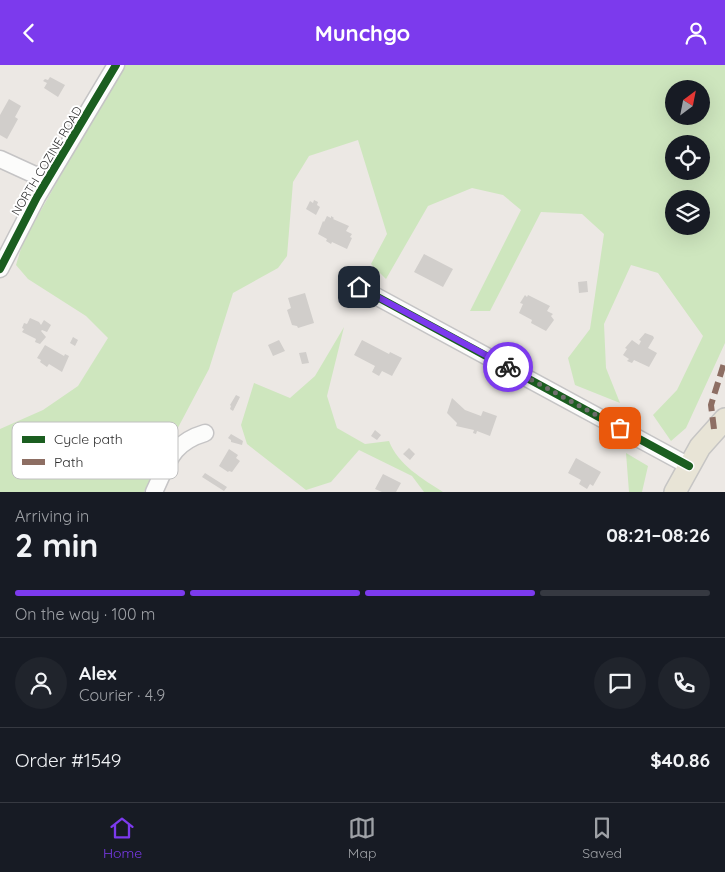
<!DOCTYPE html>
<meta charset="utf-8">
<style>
:root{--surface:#171b24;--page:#20242c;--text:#f1f3f6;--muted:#9ea1a6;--line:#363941;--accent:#7c3aed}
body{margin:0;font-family:Quicksand,sans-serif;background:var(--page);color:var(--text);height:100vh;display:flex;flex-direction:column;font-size:19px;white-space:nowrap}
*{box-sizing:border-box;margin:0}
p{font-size:16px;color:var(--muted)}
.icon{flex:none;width:28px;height:28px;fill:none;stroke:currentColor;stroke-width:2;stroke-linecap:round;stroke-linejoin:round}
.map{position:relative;height:427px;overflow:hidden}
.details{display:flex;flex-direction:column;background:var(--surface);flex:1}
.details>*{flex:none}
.needle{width:32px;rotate:32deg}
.tools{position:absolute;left:665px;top:15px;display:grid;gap:10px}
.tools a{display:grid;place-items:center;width:45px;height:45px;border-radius:50%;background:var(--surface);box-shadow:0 5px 20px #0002;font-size:25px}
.pin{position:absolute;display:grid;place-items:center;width:42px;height:42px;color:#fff;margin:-21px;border-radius:10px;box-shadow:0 2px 8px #0006}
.courier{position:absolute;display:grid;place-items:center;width:50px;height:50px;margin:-25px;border:4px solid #7c3aed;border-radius:50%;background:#fff;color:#222;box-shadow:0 1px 6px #0007}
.headline em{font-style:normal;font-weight:800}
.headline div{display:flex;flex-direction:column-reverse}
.headline{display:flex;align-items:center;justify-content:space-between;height:85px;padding:0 15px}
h1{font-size:32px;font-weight:800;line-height:38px}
.bar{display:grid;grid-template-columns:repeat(4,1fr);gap:8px 5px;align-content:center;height:60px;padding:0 15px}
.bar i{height:6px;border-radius:4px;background:var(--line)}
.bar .current{background:var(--accent)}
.bar p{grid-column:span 4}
.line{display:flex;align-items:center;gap:12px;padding:0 15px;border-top:1px solid var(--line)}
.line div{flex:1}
.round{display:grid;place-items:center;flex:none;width:52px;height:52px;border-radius:26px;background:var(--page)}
header{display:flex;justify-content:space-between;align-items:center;height:65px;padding:0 15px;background:var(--accent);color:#fff;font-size:22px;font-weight:800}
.dock{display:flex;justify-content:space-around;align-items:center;height:70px;border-top:1px solid var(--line);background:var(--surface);font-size:14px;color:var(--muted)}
.dock a{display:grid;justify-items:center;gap:2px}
.dock .current{color:var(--accent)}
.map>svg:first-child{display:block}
</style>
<header><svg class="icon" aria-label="back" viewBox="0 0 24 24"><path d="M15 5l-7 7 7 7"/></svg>Munchgo<svg class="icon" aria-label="person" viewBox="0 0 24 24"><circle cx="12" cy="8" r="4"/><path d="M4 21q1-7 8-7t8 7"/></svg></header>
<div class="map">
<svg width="725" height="427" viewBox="0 0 725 427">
<rect width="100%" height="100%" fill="#ece8e4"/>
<path fill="#cee6be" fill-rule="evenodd" d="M123,0H725V278L686,363L671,376L653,350L677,325L703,271L658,208L631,200L604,259L606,303L620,338L575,320L568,293L590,264L604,169L582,149L541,147L490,246H470L521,145L503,130L472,123L428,141L386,214L371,199L387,169L358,75L309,91L293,117L287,191L278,203L233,228L209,304L144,427H0V364L43,345L78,321L108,273L86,251L28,214L16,200L23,177ZM674,24H701V51H674ZM674,79H701V106H674ZM674,134H701V161H674Z
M344,262L327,331L337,363L365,379L389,376C398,400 423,414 443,427H424L412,411L359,385L331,417L306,425L247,379L241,360L254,318L290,333L315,311Z
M626,388L648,401L642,427H629Z"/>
<path fill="#d1cecb" d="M50,12L65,20L58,32L44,23L47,18L43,16L45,14L48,15Z
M9,34L21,41L15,52L18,54L7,74L0,70V50Z
M314,135L318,137L317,140L320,142L316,150L306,144L310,136L313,138Z
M327,151L331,153V151L334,153L333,154L349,161L346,166L352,169L350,172L352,173L347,184L332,177L331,179L326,176L327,174L318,169L323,156L324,157Z
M424,189L453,204L443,222L414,207Z
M587,216L588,227L579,228L578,217Z
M305,228L314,258L298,263L297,261L292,260L287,245L291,243L288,233Z
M525,230L527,232L528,230L550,241L547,246L553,249L551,251L554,255L546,266L531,258L532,255L519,248L523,239L520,238Z
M30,253L39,257L41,260L44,255L51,260L47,267L42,265L41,266L46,272L40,279L35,277L36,274L22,267L24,264L22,263L24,258L27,259Z
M645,268L653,271L654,273L648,283L657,288L649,302L634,295L632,298L627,296L629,294L623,290L627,284L625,283L632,275L639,280L641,276L639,275Z
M73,272L78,275L75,281L70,278Z
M279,275L285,286L273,291L268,280Z
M362,275L389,289L390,287L402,293L392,311L382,306L379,311L372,307L375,301L354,290Z
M45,280L64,291L65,289L69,291L62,307L49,299L47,302L40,297L41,295L37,293Z
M306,287L309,298L302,299L299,288Z
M236,330L240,332L233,346L230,344L231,341L230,340Z
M452,333L465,345L481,351L483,346L497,351L490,371L477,366L476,369L473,368L474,365L456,361L457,358L447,348Z
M375,365L381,370L377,375L371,371Z
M231,369L243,376L242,380L231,377V375L228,373Z
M409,383L415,389L410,395L403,389Z
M229,384L238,390L236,393L240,396L232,407L229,406L228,407L219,401Z
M576,393L601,407L593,421L590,419L587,424L579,419L581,415L568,408Z
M205,408L227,422L224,426L202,412Z
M383,409L401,418L396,427H382L375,424Z"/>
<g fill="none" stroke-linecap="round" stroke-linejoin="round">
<g stroke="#c5c4c5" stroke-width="19">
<path id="minor" d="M0,94L46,115
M0,204L37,132L116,0
M359,222L689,401
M154,427C168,398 171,378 205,368"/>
</g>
<g stroke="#c6c5c4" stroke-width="24">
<path id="major" d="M675,427L700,382L725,354"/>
</g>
<use href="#minor" stroke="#fcfcfb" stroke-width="16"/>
<use href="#major" stroke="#e8e4d6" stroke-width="21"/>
<path stroke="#8d6e63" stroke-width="6" stroke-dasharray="12 6" stroke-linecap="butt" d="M714,364L711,340L725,295"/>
<g stroke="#fff" stroke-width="11">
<path id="cycleway" d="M0,204L37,132L116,0
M359,222L689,401"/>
</g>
<use href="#cycleway" stroke="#1b5e20" stroke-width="8"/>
</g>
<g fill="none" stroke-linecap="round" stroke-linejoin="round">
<path stroke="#706f6e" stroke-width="5" stroke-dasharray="0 9" d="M508,302L620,363"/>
<path stroke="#7c3aed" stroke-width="6" d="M359,222L508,302"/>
</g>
<g text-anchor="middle" stroke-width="4" stroke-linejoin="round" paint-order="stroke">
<g font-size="12" fill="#2e2e2e" stroke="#fff">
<text transform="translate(47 96) rotate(-59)" y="4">NORTH COZINE ROAD</text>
</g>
</g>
<rect x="12" y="357" width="166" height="57" rx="8" fill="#fff" stroke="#c0c0c0" stroke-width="1"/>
<rect x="22" y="371" width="23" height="7" fill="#1b5e20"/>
<rect x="22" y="394" width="23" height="6" fill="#8d6e63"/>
<g font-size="14" fill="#2e2e2e">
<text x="54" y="379">Cycle path</text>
<text x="54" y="402">Path</text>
</g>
</svg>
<div class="tools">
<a><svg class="needle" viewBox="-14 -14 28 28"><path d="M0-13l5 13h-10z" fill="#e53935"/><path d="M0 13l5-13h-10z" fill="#9ea1a6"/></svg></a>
<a><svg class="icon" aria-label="locate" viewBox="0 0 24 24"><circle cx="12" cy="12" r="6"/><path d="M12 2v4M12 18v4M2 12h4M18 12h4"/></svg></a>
<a><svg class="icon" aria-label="layers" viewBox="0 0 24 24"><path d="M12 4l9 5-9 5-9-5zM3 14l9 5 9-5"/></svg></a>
</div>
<div class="pin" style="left:620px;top:363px;background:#ea580c"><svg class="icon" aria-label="bag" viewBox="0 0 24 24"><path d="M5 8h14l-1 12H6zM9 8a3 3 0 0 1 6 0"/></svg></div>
<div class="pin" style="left:359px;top:222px;background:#1f2937"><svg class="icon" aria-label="home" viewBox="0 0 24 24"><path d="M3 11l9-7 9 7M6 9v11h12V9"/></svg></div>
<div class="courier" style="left:508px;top:302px"><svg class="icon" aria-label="bike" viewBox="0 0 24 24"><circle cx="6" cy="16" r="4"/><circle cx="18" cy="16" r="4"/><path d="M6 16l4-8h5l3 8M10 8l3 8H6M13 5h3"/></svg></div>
</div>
<section class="details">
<div class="headline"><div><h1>2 min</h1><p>Arriving in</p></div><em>08:21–08:26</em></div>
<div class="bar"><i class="current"></i><i class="current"></i><i class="current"></i><i></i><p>On the way · 100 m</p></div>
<div class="line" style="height:90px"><a class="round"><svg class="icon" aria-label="person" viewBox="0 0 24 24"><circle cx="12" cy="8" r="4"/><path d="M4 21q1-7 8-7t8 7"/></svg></a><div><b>Alex</b><p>Courier · 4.9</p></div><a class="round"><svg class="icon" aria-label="chat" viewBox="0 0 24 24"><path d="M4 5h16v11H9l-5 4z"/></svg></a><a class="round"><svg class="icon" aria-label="phone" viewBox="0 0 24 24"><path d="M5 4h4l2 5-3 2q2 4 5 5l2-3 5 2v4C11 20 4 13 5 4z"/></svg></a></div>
<div class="line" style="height:65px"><div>Order #1549</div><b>$40.86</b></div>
</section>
<nav class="dock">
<a class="current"><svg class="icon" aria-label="home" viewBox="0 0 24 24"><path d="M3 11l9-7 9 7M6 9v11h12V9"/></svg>Home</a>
<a><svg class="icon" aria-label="map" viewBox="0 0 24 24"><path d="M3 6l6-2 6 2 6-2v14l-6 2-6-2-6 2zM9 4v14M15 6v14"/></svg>Map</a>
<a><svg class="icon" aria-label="saved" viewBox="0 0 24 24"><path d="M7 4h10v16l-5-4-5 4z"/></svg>Saved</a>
</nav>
